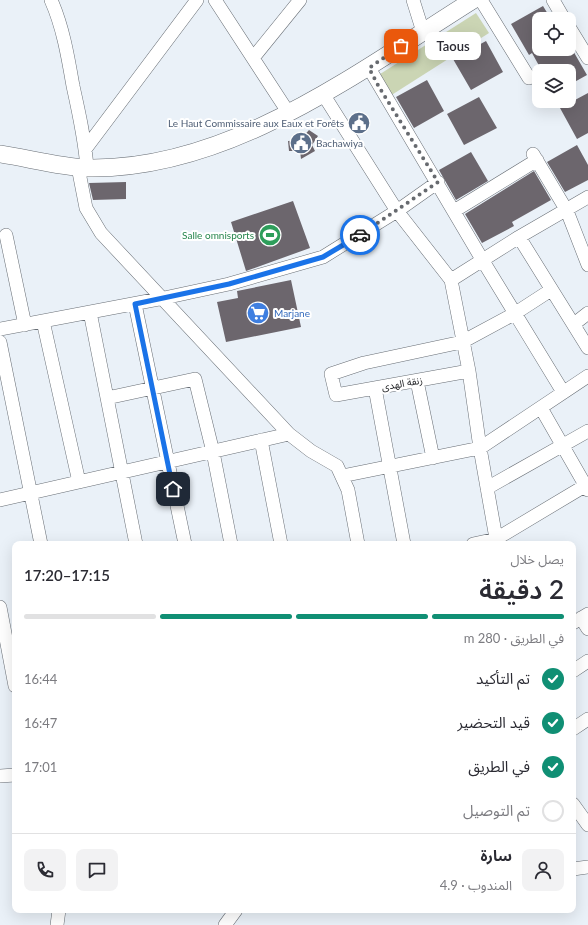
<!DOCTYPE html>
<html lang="ar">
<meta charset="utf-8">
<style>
:root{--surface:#fff;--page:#f2f2f3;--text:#2b2b33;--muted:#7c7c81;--line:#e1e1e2;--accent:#108f74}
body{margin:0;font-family:Lato,"Noto Sans Arabic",sans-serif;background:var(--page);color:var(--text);direction:rtl;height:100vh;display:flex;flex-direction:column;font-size:15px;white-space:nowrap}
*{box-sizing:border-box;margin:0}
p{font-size:13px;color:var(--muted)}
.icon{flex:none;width:22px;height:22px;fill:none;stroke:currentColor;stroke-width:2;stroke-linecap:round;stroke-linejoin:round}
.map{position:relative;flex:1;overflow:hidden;direction:ltr}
.drawer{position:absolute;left:12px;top:541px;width:564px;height:372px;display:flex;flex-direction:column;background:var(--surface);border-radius:8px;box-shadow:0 4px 16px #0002;direction:rtl}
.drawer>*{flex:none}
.fabs{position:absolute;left:532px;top:12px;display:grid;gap:8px}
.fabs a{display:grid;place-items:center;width:44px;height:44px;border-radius:8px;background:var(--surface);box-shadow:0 4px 16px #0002;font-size:20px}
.pin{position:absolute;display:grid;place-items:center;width:34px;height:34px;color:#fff;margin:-17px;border-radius:8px;box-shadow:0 2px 6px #0006}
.courier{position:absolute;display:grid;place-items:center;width:40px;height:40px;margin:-20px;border:3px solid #1a73e8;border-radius:50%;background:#fff;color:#222;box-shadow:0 1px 5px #0007}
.bubble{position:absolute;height:28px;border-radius:8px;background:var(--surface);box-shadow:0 4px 16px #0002;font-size:13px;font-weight:600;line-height:28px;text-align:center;direction:rtl}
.summary em{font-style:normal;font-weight:600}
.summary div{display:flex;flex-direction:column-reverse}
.summary{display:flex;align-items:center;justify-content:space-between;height:68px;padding:0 12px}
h1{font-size:26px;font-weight:600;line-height:30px}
.bar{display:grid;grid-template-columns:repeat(4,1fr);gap:6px 4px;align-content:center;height:48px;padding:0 12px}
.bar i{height:5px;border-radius:3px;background:var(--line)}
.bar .current{background:var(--accent)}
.bar p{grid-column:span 4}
.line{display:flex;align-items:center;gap:10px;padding:0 12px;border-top:1px solid var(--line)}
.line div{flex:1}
.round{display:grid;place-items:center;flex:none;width:42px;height:42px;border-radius:8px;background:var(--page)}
ol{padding:0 12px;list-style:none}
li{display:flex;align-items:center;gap:12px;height:44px}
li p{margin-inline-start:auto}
li .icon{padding:4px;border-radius:50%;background:var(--accent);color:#fff;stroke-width:4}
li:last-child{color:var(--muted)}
li i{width:22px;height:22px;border:2px solid var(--line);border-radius:50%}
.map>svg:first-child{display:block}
</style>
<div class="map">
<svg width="588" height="925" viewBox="0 0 588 925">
<rect width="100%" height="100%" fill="#eaf1f8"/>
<path fill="#cbd5b4" d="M476,13L489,33L390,96L377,76Z"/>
<path fill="#6c666d" d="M543,6L551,19H539V49H572L587,75L569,85V71H542L532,53L529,55L511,24Z
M486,41L503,72L471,90L453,59Z
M427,80L444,111L414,128L396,97Z
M588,93V133L577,139L560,108Z
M479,97L497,128L464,145L447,114Z
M309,130L318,136L312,145L315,151L301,159L300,151H289L288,141L300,140Z
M577,145L588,165V180L565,192L547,162Z
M471,152L488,181L456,200L439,170Z
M534,171L551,200L512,222L514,226L482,243L465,214Z
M126,182V199L93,200L89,183Z
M293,201L310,248L246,271L231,222Z
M291,280L301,327L226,342L217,302L238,298L237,291Z"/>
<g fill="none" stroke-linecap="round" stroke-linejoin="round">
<g stroke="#686e75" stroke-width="14">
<path id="minor" d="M51,0C63,27 68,57 73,86C79,113 85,140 87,168
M215,0L288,112
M413,0L423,32
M481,0L529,78
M553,0L564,19
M569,27L588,58
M253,58L300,0
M369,68L483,261L563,392
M323,94L397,211L451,280L469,371L480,448L497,544
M86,148L197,0
M533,154L567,211L588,265
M78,167L86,208L101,233L289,434L311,451L337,466L348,490L358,544
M454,211L537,160
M6,235L25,325
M519,237L588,348
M451,280L519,237L588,197
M135,304L185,544
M90,312L136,544
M43,321L79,482
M574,324L588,313
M0,329L164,298L229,284L323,257L397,211L438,182
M0,342L41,544
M469,371L336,395L331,374L364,363L462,342L514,314L551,290
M417,381L433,458
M375,388L404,544
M107,398L195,379L213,452L231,544
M541,408L588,490
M261,440L281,544
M342,476L480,448L588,376
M487,488L588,431
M0,500L289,434
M473,544L496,539L588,484
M0,607L15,686
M581,618L588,629
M573,623L588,614
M573,671L588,661
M573,729L588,719
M0,776L15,775
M573,804L588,825
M573,869L588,867
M57,925L59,910
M225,925L236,910"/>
</g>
<g stroke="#686e75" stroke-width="18">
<path id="major" d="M0,154C27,158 60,167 87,168C229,171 358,72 473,0"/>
</g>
<use href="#minor" stroke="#fff" stroke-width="13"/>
<use href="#major" stroke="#fff" stroke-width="17"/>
</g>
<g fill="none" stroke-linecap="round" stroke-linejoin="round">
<path stroke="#676a6f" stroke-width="4" stroke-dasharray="0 7.2" d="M360,235L438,182L379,87L369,68L401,46"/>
<path stroke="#1a73e8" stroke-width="5" d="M173,489L135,304L229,284L323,257L360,235"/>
</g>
<defs>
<g id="civic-disc" transform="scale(1.15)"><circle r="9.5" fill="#5c6f8a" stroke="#fff"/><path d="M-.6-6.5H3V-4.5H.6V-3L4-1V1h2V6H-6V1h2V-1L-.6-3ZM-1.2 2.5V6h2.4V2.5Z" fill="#fff"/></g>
<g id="stadium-disc" transform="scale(1.15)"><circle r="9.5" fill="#2e9e5b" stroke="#fff"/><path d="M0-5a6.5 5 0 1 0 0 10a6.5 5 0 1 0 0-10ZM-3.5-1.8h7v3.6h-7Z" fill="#fff"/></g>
<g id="supermarket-disc" transform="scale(1.15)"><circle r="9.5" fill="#3f7fe0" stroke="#fff"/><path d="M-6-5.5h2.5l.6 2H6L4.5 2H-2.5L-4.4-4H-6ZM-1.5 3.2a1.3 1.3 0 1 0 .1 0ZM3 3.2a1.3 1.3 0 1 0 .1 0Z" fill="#fff"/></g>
</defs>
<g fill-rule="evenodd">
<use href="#civic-disc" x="359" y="123"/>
<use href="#civic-disc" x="301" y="143"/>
<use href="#stadium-disc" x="270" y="235"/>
<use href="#supermarket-disc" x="258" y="313"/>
</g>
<g text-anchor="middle" stroke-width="4" stroke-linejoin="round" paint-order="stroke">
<g font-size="10" fill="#4e5e75" stroke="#fff" text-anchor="end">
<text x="344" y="127">Le Haut Commissaire aux Eaux et Forêts</text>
<text x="316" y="147" text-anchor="start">Bachawiya</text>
</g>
<g font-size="10" fill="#27864d" stroke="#fff" text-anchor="end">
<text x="254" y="239">Salle omnisports</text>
</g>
<g font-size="10" fill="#366cbe" stroke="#fff" text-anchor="start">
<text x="274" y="317">Marjane</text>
</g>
<g font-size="10" fill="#202225" stroke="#fff">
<text transform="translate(402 383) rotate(-10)" y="4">زنقة الهدى</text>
</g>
</g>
</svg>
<div class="fabs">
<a><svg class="icon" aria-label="locate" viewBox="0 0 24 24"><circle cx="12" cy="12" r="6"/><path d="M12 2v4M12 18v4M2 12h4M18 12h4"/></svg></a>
<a><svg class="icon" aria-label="layers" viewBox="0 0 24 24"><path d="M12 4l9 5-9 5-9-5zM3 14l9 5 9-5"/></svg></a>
</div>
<div class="pin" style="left:401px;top:46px;background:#ea580c"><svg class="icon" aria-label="bag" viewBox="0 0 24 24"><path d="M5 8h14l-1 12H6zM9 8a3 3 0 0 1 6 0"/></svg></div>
<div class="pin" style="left:173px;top:489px;background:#1f2937"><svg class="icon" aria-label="home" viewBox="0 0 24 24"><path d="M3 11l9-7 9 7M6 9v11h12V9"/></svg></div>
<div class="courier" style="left:360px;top:235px"><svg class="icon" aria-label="car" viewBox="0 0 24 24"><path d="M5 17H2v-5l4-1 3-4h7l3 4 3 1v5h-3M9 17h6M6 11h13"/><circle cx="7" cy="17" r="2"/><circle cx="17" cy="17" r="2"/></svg></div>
<div class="bubble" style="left:425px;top:32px;width:56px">Taous</div>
<section class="drawer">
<div class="summary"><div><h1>2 دقيقة</h1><p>يصل خلال</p></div><em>17:15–17:20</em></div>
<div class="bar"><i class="current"></i><i class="current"></i><i class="current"></i><i></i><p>في الطريق · 280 m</p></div>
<ol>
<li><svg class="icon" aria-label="check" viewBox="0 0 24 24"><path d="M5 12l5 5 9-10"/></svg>تم التأكيد<p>16:44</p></li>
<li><svg class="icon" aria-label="check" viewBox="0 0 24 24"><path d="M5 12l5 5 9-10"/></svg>قيد التحضير<p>16:47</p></li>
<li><svg class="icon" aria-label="check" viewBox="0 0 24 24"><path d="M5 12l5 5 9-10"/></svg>في الطريق<p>17:01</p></li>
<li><i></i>تم التوصيل</li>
</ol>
<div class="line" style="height:72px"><a class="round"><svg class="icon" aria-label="person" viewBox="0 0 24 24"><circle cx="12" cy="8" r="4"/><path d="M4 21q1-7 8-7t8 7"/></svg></a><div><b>سارة</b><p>المندوب · 4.9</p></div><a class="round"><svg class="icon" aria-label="chat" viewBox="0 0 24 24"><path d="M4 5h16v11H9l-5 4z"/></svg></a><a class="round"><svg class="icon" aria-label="phone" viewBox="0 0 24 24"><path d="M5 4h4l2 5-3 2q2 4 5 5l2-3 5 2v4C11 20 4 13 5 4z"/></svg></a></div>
</section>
</div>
